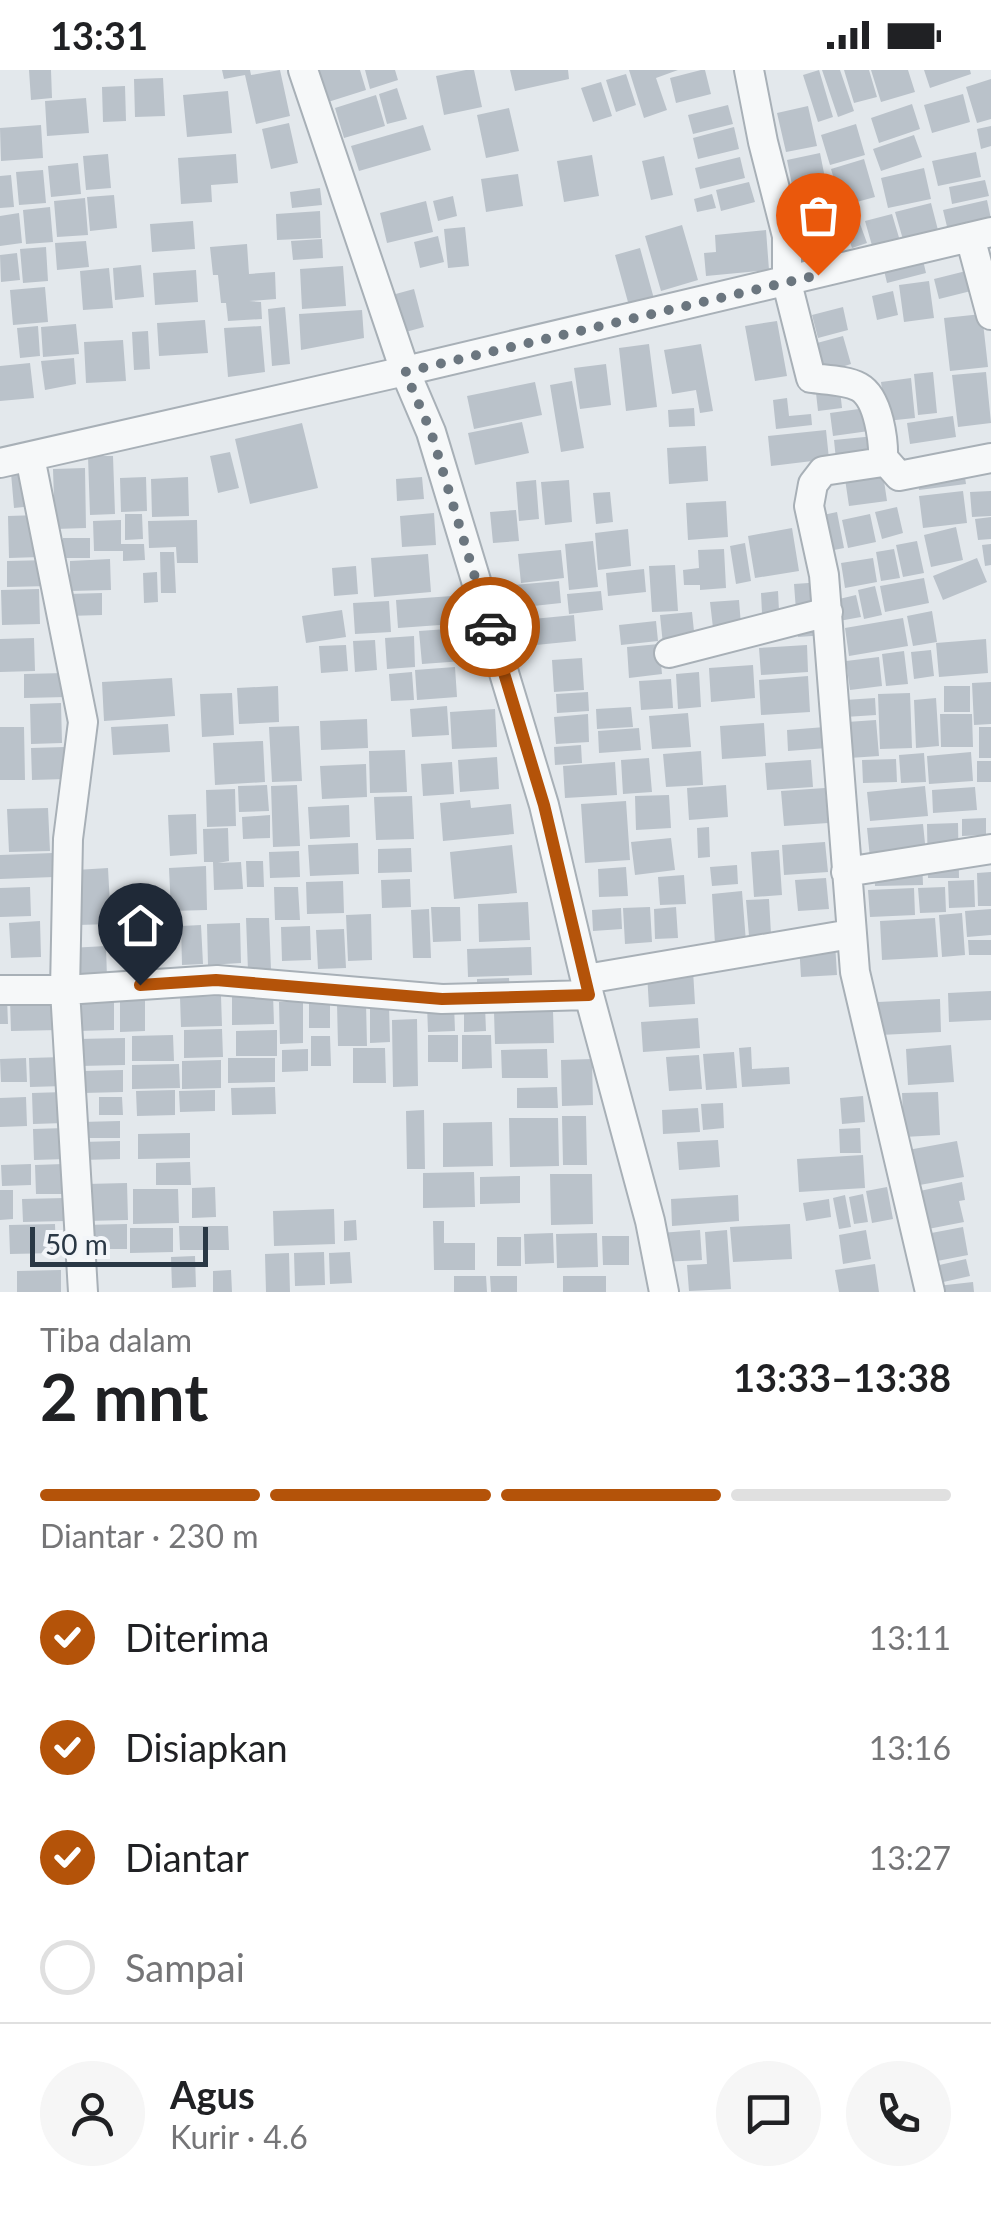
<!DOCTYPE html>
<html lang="id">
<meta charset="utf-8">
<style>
:root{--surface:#fff;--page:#f6f6f6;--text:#202124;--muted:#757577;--line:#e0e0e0;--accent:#b45309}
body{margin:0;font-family:Lato,sans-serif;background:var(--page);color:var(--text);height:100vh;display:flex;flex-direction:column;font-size:38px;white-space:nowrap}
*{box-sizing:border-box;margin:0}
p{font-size:32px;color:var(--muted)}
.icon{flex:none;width:55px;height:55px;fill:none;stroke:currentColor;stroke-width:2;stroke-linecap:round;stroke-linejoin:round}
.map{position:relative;height:1222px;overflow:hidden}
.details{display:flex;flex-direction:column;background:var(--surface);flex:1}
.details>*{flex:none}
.scale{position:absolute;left:30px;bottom:25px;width:178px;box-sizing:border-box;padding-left:10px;border:5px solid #2a3845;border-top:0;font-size:28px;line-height:35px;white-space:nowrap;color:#2a3845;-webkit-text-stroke:8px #f3f6f9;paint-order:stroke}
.pin{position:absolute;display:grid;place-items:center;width:85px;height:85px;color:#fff;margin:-102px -42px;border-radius:50% 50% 50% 0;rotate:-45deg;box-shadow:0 0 10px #0007}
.pin .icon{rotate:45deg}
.courier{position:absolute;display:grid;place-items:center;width:100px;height:100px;margin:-50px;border:8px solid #b45309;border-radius:50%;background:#fff;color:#222;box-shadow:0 2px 12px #0007}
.summary em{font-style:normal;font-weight:700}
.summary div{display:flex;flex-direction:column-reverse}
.summary{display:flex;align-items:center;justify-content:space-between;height:170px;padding:0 40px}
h1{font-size:65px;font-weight:700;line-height:75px}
.bar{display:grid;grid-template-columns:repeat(4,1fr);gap:15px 10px;align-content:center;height:120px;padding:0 40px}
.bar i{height:12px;border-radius:8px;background:var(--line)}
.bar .current{background:var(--accent)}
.bar p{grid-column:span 4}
.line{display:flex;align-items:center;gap:25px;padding:0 40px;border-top:2px solid var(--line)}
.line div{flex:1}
.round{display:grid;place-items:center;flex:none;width:105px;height:105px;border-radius:52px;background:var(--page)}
ol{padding:0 40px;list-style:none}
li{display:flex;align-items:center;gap:30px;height:110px}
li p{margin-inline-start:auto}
li .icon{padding:10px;border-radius:50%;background:var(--accent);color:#fff;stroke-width:4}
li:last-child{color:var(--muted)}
li i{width:55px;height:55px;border:5px solid var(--line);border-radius:50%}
.status{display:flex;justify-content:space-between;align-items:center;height:70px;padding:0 50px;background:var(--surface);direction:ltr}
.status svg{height:28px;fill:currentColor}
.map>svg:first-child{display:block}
</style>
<div class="status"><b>13:31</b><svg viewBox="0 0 49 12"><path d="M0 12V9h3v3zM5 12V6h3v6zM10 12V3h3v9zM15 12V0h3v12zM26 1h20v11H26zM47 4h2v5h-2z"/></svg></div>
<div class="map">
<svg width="991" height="1222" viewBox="0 0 991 1222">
<rect width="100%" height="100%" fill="#e3e8ec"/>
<path fill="#bac2ca" d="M29,0H51L52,28L31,30Z
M222,0H250L251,5L280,0L290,46L256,54L245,5L224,9Z
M318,0H360L366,20L328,32Z
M365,0H395L398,10L370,19Z
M466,0H474L482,37L444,45L436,6Z
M510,0H568L569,9L515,21Z
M629,0H678L656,8L667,40L644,48Z
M701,0H705L711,24L676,33L670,8Z
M819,0L833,47L818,52L803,5Z
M822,0H840L854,41L838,47Z
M844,0H869L877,27L854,33Z
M871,0H908L915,22L881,32Z
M924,0H970L971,4L930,18Z
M626,4L636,35L616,42L606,10Z
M163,8L165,46L135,47L134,9Z
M991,9V49L977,53L966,17Z
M601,12L612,46L593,52L581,18Z
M125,16L126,51L103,52L102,17Z
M397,18L407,49L387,54L379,24Z
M228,21L232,63L187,67L183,25Z
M963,24L970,52L932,63L924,35Z
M376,25L385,56L344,68L335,38Z
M86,28L89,63L47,66L45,31Z
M912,34L920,59L879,73L871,48Z
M728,35L733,54L693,64L688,45Z
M808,36L817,76L786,82L777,43Z
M509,38L519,81L486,88L477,45Z
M289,53L298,93L271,99L262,59Z
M856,54L865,85L830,95L821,65Z
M41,55L43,88L1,91L0,58Z
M423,55L431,80L359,101L351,76Z
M991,56V76L981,79L977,59Z
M734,57L739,79L698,89L693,68Z
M914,65L922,87L881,101L873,79Z
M976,82L981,107L938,116L932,91Z
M820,83L827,118L794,125L787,90Z
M108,84L111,118L86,120L83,86Z
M236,84L238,113L211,115L212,132L181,134L178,88Z
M592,85L599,126L564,132L557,91Z
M664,86L673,125L651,130L642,91Z
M740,87L745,108L700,119L695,98Z
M864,89L875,127L842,136L831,99Z
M78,93L81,124L51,127L48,96Z
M924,98L931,129L888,138L881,108Z
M43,100L46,133L19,135L16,102Z
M518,104L523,136L486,142L481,109Z
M11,105L14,137L0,138V106Z
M985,110L989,126L952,134L949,117Z
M749,112L755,132L721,141L716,120Z
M320,118L322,135L292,138L290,122Z
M712,124L716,138L697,142L694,129Z
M828,124L834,150L799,158L793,132Z
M114,125L117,158L90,161L87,127Z
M453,126L457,146L438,151L433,131Z
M85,128L88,165L57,167L54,131Z
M987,130L991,149L949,165L943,140Z
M426,131L433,162L387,173L380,143Z
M931,133L939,164L904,173L895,142Z
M50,137L53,172L26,174L23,140Z
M855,140L867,173L852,178L841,145Z
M320,141L321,168L277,170L276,144Z
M19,143L22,173L0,176V146Z
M892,144L900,171L873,179L865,151Z
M193,151L195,179L152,182L150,154Z
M841,153L845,171L815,178L810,160Z
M682,155L698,210L661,221L645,166Z
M465,157L469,196L448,198L444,159Z
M766,160L769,200L706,206L704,183L716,182L715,165Z
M438,166L444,192L420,198L414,172Z
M322,169L323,188L293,190L291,171Z
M86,171L89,197L57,200L55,173Z
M247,174L249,204L275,202L276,229L249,231L261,232L262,249L228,251L226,233H221L218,205H213L210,177Z
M46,177L48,211L23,213L20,179Z
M640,178L656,236L631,243L615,185Z
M17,183L20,210L1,212L0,185Z
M922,186L926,203L887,213L883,196Z
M141,195L144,227L115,230L113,198Z
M343,196L346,236L302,239L300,199Z
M109,198L113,238L83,240L80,201Z
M974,199L979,219L939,229L934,209Z
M196,200L198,232L155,235L153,203Z
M929,211L934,248L904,252L899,215Z
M45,217L48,252L13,255L10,220Z
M414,219L424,257L402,263L392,225Z
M893,221L898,245L877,250L872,226Z
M285,237L290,294L272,296L268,239Z
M843,237L848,260L818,268L812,245Z
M362,240L364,268L301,280L299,244Z
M982,244L988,297L950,301L944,248Z
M205,250L208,283L159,286L157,253Z
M777,251L787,306L755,311L745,256Z
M76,254L79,284L43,287L41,257Z
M38,256L40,286L20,288L17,258Z
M261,256L265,302L228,307L224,258Z
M148,261L150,299L134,300L132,262Z
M843,266L851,294L826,302L817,273Z
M123,270L126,311L86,313L84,272Z
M649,274L657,337L626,341L619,278Z
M701,274L713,341L700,343L696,320L672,324L664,280Z
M74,288L76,314L45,320L41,291Z
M30,293L34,328L0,331V296Z
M606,294L611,335L580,339L574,298Z
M933,302L937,343L918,345L914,304Z
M986,302L991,353L958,357L952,305Z
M911,308L915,348L886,351L881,312Z
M572,311L584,378L561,382L550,315Z
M535,312L542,345L474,359L467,326Z
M840,320L842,338L818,341L816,323Z
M787,328L789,346L811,344L812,355L776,359L773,330Z
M694,338L695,356L669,357L668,340Z
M866,338L869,361L833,366L830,343Z
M953,346L956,367L910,374L907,353Z
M522,352L529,383L475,395L468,363Z
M302,353L318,418L250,434L235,369Z
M826,360L829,389L771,396L768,366Z
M875,366L877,386L836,390L834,370Z
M706,376L708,411L669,414L667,378Z
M230,382L239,418L218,423L210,386Z
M88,386H113L115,444L90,445Z
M962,387L966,414L919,420L916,394Z
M85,398L86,458L55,459L53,399Z
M30,401L33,436L14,438L11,403Z
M883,404L887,431L849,436L845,409Z
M146,407L147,441L121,442L120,408Z
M188,407L189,446L152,447L151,409Z
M422,407L424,429L397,431L396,409Z
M536,410L539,449L519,451L516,412Z
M569,410L572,452L545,455L541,412Z
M963,421L967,453L923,458L919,426Z
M991,421V446L972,447L970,422Z
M610,422L613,452L596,454L593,423Z
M726,431L728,467L688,470L686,433Z
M897,437L903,463L882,469L875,442Z
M516,440L519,471L493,473L490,442Z
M837,442L844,478L829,481L823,445Z
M434,443L436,475L402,477L400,446Z
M125,444H142L143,469L125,470Z
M870,444L876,472L848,478L842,450Z
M39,445L40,487L9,488L8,446Z
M991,447V469L978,470L975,449Z
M121,450V474H144L145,490L123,491V481H94L93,451Z
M197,450L198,493H177L176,477L149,478L148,451Z
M956,457L963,490L931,497L924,465Z
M792,458L799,501L755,508L748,466Z
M628,459L631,496L598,500L595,463Z
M63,468H90V488H63Z
M593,471L598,517L569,520L565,474Z
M917,471L924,503L903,507L896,475Z
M745,473L751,511L736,514L730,476Z
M991,474V495L985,496L982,475Z
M724,479L726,518L700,520V515H684L683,500L699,498L698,480Z
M894,479L900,508L881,511L876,482Z
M561,480L564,508L521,513L518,484Z
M160,482H174L176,523H161Z
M428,484L431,522L374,527L371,488Z
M873,488L877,512L845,518L841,493Z
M977,488L987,512L943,530L933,506Z
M110,489L111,520L70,521V491Z
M49,490L50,516L7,517V491Z
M675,495L678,541L652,542L649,496Z
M356,496L358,524L334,526L332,498Z
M644,499L646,522L608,526L606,503Z
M157,502L158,532L144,533L143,503Z
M924,508L929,533L885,542L880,516Z
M559,511L561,533L505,539L503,516Z
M823,512L826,565L798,567L794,514Z
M875,516L882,545L864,549L858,520Z
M39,519L40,554L2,555L1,520Z
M601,521L603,540L569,544L567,524Z
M778,521L779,541L762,543L761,523Z
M102,523V545L67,546V524Z
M856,525L861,547L839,551L835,530Z
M452,526L454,554L398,558L396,530Z
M739,530L741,555L713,558L710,532Z
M389,531L391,562L355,564L353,533Z
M342,540L346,567L306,573L302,546Z
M932,541L937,572L913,576L907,546Z
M692,542L695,571L663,575L660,545Z
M574,545L576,571L536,575L533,549Z
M903,548L908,576L849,586L845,558Z
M656,551L658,571L621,575L619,555Z
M475,557L477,590L422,594L419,561Z
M414,566L415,597L387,599L385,568Z
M34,568L35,601L0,602V569Z
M986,569L988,603L939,607L936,573Z
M375,570L377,600L355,602L353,571Z
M659,574L662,604L629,608L627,577Z
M346,575L348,601L321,603L319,576Z
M807,575L808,602L761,605L759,578Z
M931,580L934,606L914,609L911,582Z
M904,581L908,614L886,616L882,584Z
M879,587L882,616L850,620L846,591Z
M582,588L584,620L554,622L552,590Z
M753,595L755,628L711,632L709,598Z
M455,597L457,627L417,630L415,600Z
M412,602L414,630L391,631L389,604Z
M699,602L701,637L678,639L676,604Z
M65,603L66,627L24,628V604Z
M808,606L810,642L761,645L759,610Z
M172,608L175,646L104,651L102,612Z
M671,609L673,638L641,640L639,611Z
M991,612V654L974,655L972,613Z
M278,616L279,652L239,654L237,618Z
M944,616H970V642H944Z
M588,622L589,641L557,643L556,624Z
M232,623L234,665L202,667L200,624Z
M910,623L912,678L880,679L878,624Z
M875,628L876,645L845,647V630Z
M936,628L939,676L916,678L914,630Z
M61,633L62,673L31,674L30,634Z
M447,636L449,665L412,667L410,639Z
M631,637L633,657L597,659L596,639Z
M495,639L497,677L452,679L450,642Z
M688,643L691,677L652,679L649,646Z
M588,644L589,672L556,674L554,647Z
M940,644H972L973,677H941Z
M367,649L368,678L321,680L320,651Z
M876,650L879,686L849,688L847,652Z
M764,653L766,686L722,689L720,656Z
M168,654L170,682L113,685L111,657Z
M299,656L302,711L272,712L269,657Z
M0,657H24L25,710H0Z
M825,657L827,678L788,681L787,660Z
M979,657H991V688H979Z
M639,658L641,680L599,683L598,661Z
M263,671L265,712L215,715L213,673Z
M581,675L582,693L555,695L554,677Z
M65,677L66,709L32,710L31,678Z
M405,680L407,722L370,723L369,681Z
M701,681L703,715L666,717L663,684Z
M971,682L973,711L929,714L927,686Z
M924,683L926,712L901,713L899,685Z
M497,687L499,719L460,722L458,690Z
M649,688L652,722L623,724L621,690Z
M896,689L897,712L863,713L862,690Z
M811,690L813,717L767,720L765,693Z
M977,691H991V712H977Z
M452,692L454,724L423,726L421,694Z
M615,692L617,725L565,728L563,696Z
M366,694L367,727L322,729L320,696Z
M267,715L269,741L239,742L238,716Z
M297,715L300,776L273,777L271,716Z
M726,715L728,747L689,750L687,718Z
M925,716L928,746L870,751L867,722Z
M975,717L977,740L933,743L932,720Z
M825,718L828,753L784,756L781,721Z
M235,719L236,756L207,757L206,720Z
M669,725L671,758L636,760L635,726Z
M412,726L414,769L376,770L374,727Z
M470,730L471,738L511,734L514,764L443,771L440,733Z
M626,731L630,790L585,793L581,734Z
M349,735L350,767L310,769L308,737Z
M48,738L50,781L9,782L7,739Z
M196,744L197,784L170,786L168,745Z
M270,745V768L243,769L242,747Z
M986,748V765L962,766V749Z
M958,753L959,808H928L927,754Z
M923,754L926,783L870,788L867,758Z
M709,757L710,787L698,788L697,758Z
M228,758L229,791L218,793L241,792L243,819L214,820L213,792H204L203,759Z
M671,768L675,800L635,805L631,772Z
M825,772L828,802L784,805L782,775Z
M358,773L359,804L310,806L308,775Z
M512,775L517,823L454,829L450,782Z
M411,778L412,802L378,803V779Z
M779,780L782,825L754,827L751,782Z
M299,781L300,807L270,808L269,782Z
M53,783L54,807L0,809V785Z
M922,788L923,815L875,816L874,790Z
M246,791H263L264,817H247Z
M737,795L738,814L712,816L710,797Z
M206,796L207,840L171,841L169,798Z
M626,797L628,826L599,827L598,799Z
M108,798L111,854L78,855L76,800Z
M991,802V836H978L977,803Z
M684,805L686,834L660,835L658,807Z
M826,808L829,839L798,841L795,810Z
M410,809L411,837L382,838L381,810Z
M974,810L975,837L949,838L948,811Z
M343,811L344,843L307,844L306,812Z
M156,815L158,869L138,870V848H125L124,817Z
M30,817L31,846L0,847V818Z
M274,817H298L300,850H275Z
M945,817L946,842L920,843L918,818Z
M914,818L915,845L870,847L868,820Z
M742,821L746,872L715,874L712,824Z
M769,829L771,864L749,866L746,830Z
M528,832L530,870L479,872L478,834Z
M431,837H460L461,871L433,872Z
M650,837L652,872L625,874L623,838Z
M676,837L678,868L655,869L654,839Z
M621,838L622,859L593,861L592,840Z
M429,839L431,888H413L411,840Z
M991,839V865L967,867L965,841Z
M962,843L965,885L942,887L939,845Z
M371,844L372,890L348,891L346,845Z
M246,848H269L271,900L248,901Z
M935,848L938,887L882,890L880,851Z
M40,851L41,887L11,888L9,853Z
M240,853L241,893L208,895L207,854Z
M201,855L203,894L182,895L181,856Z
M310,856L311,890L282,891L281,857Z
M344,859L346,898L318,899L316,860Z
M968,870H991V885H969Z
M835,872L837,905L801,907L799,874Z
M106,876L107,908L71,909L70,878Z
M531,877L532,905L468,907L467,879Z
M693,900L695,934L649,937L647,903Z
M509,908L510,925L477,927V909Z
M991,921V950L949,952L948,923Z
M232,924H273L274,954L232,955Z
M120,925H145V961L120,962Z
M221,926L222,956L181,957L180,927Z
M7,927L8,954H0V928Z
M114,927V960L77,961V928Z
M330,927V958H309V928Z
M58,928L59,960L11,961L10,930Z
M940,929L941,962L880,965L878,932Z
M279,932H303V973L280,974Z
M337,933H366L367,976H338Z
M454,934L455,961L428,962L427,935Z
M370,936H389L390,972L370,973Z
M464,936H485L486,961L464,962Z
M553,941L554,973L495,974L494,942Z
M698,948L700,978L643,982L641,952Z
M417,949L418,1016L393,1017L392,950Z
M222,959L223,987L184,988V960Z
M277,960V986H236V961Z
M173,965L174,991H132V966Z
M428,965H458V992H428Z
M462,965H491L492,998L462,999Z
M311,966H330L331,996H311Z
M125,968V995L79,996L78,969Z
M951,975L954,1012L908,1015L906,979Z
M751,977L752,999L789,997L790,1014L742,1017L739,978Z
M353,978H385L386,1013H353Z
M308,979V1001L282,1002V980Z
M547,979L548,1008H502L501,980Z
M734,982L737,1018L706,1020L703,984Z
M699,985L702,1019L669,1021L666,987Z
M63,987L64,1016L30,1017L29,988Z
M26,988L27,1012H1L0,989Z
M228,988H275V1012L228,1013Z
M592,989L593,1035L562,1036L561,990Z
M221,990V1018L182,1019V991Z
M179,994L180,1018L132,1019V995Z
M123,1000V1022L83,1023V1001Z
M275,1017L276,1044L232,1045L231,1018Z
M557,1017L558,1038H517V1018Z
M175,1020V1045L137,1046L136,1021Z
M215,1020V1041L180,1042L179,1021Z
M64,1022V1053L33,1054L32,1023Z
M938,1022L940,1065L904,1067L902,1023Z
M863,1026L865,1052L842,1054L840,1028Z
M26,1027L27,1056L0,1057V1028Z
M99,1027H122L123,1045H99Z
M723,1033L724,1058L703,1060L701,1034Z
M698,1038L700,1062L663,1064L662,1040Z
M424,1040L425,1099H407L406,1041Z
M562,1046H586L587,1095H563Z
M509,1048H558L559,1096L510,1097Z
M120,1051V1068H82L81,1052Z
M492,1052L493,1096L443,1097V1053Z
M65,1058L66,1089L34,1090L33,1059Z
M860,1058L861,1083H840L839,1059Z
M190,1063V1088L138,1089V1064Z
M718,1070L720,1097L679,1100L677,1072Z
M120,1071V1089L82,1090V1072Z
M957,1071L964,1107L914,1116L908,1080Z
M863,1085L865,1118L799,1122L797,1089Z
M190,1092L191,1115H156V1093Z
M31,1094V1115L2,1116L1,1095Z
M63,1094L64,1124H36L35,1095Z
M474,1102L475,1137L423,1138V1103Z
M550,1104H592L593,1154L551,1155Z
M520,1106V1133L480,1134V1107Z
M962,1112L965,1130L959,1131L964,1152L928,1159L915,1122Z
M127,1113L128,1150L86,1151V1114Z
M215,1117L216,1147L192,1148V1118Z
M887,1117L893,1149L872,1153L866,1121Z
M133,1119H178L179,1153L133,1154Z
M0,1120H13V1149L0,1150Z
M863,1124L868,1152L854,1154L849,1127Z
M738,1125L739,1151L672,1156L671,1129Z
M845,1125L851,1157L839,1159L833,1128Z
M65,1128V1151L23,1152L22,1129Z
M829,1129L831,1147L806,1151L803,1133Z
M334,1139L335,1174L274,1176L273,1141Z
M356,1150L357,1170L344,1171V1151Z
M433,1151H444V1173H475V1200H434Z
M55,1154L56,1183L10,1184L9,1155Z
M127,1154V1179H84L83,1155Z
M790,1154L792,1189L733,1192L730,1157Z
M179,1156H228L229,1180H180Z
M963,1157L968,1185L932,1192L926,1164Z
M130,1158H173V1182L130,1183Z
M700,1160L702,1190L662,1192L660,1163Z
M727,1160L731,1219L689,1221L687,1195L707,1194L705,1162Z
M866,1160L871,1189L843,1194L839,1165Z
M553,1163L554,1193L525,1194L524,1164Z
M597,1163L598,1197L557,1198L556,1164Z
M602,1166H629V1195H603Z
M497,1167H521V1196H497Z
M324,1182L325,1215L295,1216L294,1183Z
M350,1182L352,1213L330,1214L329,1183Z
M289,1183L290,1222H266L265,1184Z
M195,1186L196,1217L172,1218L171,1187Z
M966,1189L970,1206L939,1213L935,1196Z
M875,1194L879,1222H839L835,1200Z
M61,1200V1222H17V1201Z
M231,1200L232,1222H213V1201Z
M454,1206H486L487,1222H454Z
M490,1206H517V1222H491Z
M563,1206H606V1222H563Z
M973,1212L974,1222H938L937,1216Z"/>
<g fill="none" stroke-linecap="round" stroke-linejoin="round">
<g stroke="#a8b0b7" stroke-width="32">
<path id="minor" d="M303,0L405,301L991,162
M749,0L763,72L787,166V213L811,308C825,310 846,310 859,317C879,328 884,372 883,392L823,401L813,414L809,436L824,505L855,902L930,1222
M970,167L991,245
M30,387L83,652L68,769L65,920L83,1222
M884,389L899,406L991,388
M0,393L405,301L431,362L544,735L589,925L650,1151L664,1222
M669,583L828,542
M846,802L991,779
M586,909L851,864
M0,920H65L217,910L442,929L589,925"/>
</g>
<use href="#minor" stroke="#f6f8f9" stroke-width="28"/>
</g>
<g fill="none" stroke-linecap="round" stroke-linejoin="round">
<path stroke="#6b767f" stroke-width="10" stroke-dasharray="0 18" d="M490,557L431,362L405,302L818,205"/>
<path stroke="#b45309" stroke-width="12" d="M140,915L216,910L442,929L589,925L544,735L490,557"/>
</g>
</svg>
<div class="scale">50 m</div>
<div class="pin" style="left:818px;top:205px;background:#ea580c"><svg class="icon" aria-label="bag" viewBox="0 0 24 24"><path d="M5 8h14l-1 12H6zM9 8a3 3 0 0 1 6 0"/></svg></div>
<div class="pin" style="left:140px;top:915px;background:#1f2937"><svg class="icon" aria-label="home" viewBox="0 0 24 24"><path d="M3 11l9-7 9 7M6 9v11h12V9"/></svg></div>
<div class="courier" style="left:490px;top:557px"><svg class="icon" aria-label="car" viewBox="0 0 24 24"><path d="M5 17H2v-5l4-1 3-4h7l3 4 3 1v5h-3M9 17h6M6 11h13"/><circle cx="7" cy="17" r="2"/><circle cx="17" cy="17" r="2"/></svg></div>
</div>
<section class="details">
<div class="summary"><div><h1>2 mnt</h1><p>Tiba dalam</p></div><em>13:33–13:38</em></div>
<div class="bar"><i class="current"></i><i class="current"></i><i class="current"></i><i></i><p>Diantar · 230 m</p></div>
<ol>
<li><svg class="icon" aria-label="check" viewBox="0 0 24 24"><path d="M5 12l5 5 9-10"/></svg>Diterima<p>13:11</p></li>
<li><svg class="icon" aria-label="check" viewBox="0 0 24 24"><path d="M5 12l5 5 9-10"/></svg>Disiapkan<p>13:16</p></li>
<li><svg class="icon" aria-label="check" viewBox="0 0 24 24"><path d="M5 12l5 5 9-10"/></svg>Diantar<p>13:27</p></li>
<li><i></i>Sampai</li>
</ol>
<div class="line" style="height:180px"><a class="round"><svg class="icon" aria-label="person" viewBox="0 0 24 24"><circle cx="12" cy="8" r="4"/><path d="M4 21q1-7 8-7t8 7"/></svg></a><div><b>Agus</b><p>Kurir · 4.6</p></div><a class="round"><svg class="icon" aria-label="chat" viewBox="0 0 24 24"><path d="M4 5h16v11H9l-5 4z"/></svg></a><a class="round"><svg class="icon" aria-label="phone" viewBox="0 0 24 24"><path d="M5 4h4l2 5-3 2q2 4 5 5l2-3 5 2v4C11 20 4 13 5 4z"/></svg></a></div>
</section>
